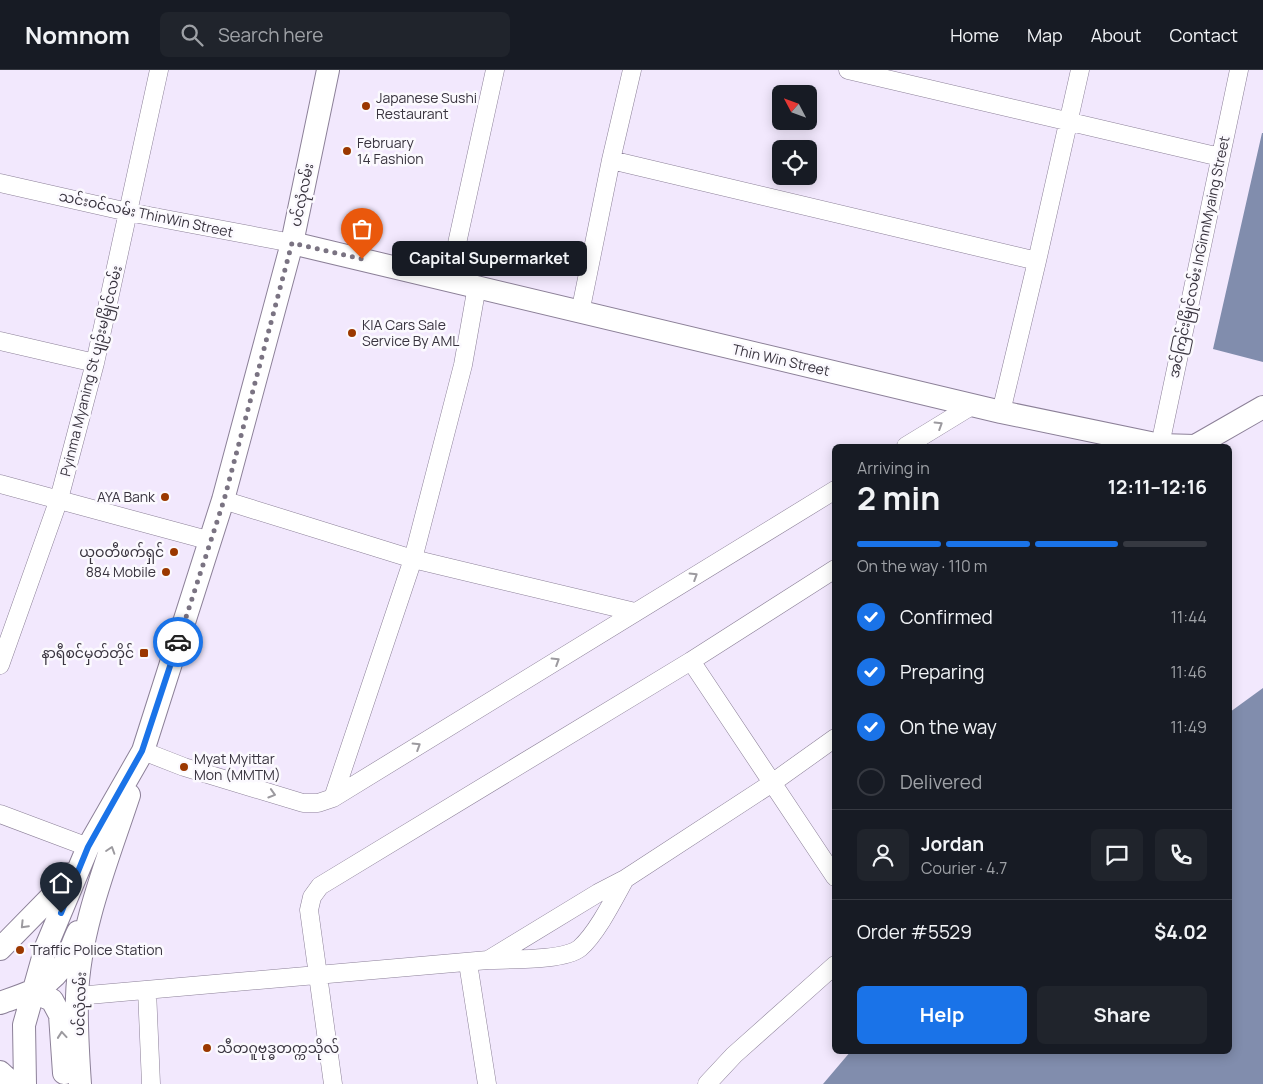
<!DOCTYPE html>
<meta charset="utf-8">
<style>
:root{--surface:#171b24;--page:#20242c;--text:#f1f3f6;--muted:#9ea1a6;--line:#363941;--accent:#1a73e8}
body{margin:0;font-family:Manrope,"Noto Sans Myanmar",sans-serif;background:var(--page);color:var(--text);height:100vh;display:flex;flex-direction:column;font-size:19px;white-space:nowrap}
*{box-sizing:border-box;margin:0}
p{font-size:16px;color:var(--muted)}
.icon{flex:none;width:28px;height:28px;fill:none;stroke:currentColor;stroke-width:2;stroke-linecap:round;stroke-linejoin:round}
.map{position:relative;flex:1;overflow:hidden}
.side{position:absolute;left:832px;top:374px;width:400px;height:610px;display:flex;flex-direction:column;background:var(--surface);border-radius:8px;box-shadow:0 2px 12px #0003}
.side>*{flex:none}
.needle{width:32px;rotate:311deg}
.fabs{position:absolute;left:772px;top:15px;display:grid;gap:10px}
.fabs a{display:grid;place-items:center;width:45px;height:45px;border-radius:8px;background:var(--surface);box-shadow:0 2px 12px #0003;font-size:25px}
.pin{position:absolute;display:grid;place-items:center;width:42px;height:42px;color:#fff;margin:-51px -21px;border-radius:50% 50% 50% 0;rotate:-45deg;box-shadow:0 0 5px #0007}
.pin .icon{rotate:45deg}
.courier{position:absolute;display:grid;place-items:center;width:50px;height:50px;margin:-25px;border:4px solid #1a73e8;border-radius:50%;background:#fff;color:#222;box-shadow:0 1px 6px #0007}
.bubble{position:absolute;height:35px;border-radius:8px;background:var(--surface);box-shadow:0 2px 12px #0003;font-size:16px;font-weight:700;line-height:35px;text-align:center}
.head em{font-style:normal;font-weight:700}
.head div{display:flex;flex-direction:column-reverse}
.head{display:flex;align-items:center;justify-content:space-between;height:85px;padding:0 25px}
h1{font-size:32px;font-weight:700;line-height:38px}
.bar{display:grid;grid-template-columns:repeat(4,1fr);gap:8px 5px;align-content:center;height:60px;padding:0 25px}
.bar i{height:6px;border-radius:4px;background:var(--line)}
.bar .on{background:var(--accent)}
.bar p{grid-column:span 4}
.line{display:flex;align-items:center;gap:12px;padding:0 25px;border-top:1px solid var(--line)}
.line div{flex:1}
.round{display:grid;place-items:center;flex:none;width:52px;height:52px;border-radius:8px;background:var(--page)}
ol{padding:0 25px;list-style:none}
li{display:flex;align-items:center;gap:15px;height:55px}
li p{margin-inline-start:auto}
li .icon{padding:5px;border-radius:50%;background:var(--accent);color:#fff;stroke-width:4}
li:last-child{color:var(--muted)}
li i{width:28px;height:28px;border:2px solid var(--line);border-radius:50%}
.cta{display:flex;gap:10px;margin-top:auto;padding:10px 25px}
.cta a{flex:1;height:58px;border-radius:8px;background:var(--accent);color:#fff;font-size:20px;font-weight:700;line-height:58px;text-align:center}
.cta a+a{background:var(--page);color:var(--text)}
header{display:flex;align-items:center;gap:30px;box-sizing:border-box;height:70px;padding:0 25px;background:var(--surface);border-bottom:1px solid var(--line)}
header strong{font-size:24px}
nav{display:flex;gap:28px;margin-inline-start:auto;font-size:18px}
.search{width:350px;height:45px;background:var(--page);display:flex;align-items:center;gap:12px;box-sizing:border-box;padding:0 18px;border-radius:8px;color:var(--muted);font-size:19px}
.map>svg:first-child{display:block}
</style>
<header>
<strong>Nomnom</strong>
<div class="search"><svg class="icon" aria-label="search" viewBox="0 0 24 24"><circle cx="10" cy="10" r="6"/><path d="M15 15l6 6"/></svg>Search here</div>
<nav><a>Home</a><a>Map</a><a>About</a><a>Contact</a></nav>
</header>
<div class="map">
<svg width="1263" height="1014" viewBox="0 0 1263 1014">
<rect width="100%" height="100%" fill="#f2e8fd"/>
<path fill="#818dad" d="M1262,63H1263V292L1213,279Z
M1263,618V1014H823L851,981H1230V642Z"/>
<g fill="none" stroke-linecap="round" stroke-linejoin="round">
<g stroke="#8c8098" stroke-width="19">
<path id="minor" d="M848,0L1220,87
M611,90L1037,191
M0,113L128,142L292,173
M449,210L495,0
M580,243L611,90L632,0
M0,271L95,293
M1001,342L1037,191L1080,0
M1160,375L1239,0
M906,376L973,335
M0,414L211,471
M223,430L413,489L635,542
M691,591L835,807
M0,595L59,429L95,293L159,0
M143,681L184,697L303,733H318L333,728L835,420
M333,728L413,489L463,295L477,216
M0,744L88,777
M488,890C510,889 564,891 580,878C597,863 614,829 625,809
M468,893L487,1014
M147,920L151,1014
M77,926L488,890L598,823L625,809L772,713L835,668
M333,1014L309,840L312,827L320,816L691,591L835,499
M707,1014L734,985L835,895"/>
</g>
<g stroke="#8c8098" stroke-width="24">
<path id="major" d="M292,173L1001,342L1160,375L1195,376L1263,337
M0,879L56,822L69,804
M33,922L52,930L60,945L64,1003
M0,933C26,923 50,919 65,892C70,883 73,872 78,862
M0,1002L13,1014
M25,1014L24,955L46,877L88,777L143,681L223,430L292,173L328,0
M80,1014C78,985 76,956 77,927C79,859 108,789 129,725"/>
</g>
<use href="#minor" stroke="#fff" stroke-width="18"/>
<use href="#major" stroke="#fff" stroke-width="22"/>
</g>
<defs><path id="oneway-chevron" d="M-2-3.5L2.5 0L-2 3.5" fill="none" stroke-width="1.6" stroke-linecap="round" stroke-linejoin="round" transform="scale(1.25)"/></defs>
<g stroke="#9c9a9f">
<use href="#oneway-chevron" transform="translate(939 355) rotate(-32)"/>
<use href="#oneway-chevron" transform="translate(694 506) rotate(-32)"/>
<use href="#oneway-chevron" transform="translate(556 591) rotate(-32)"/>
<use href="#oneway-chevron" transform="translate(417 676) rotate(-32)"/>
<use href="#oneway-chevron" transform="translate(272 724) rotate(17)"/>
<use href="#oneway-chevron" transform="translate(111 780) rotate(-72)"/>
<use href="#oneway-chevron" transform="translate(24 855) rotate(134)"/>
<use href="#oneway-chevron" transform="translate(62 965) rotate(-95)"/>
</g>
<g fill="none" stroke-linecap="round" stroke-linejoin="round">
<path stroke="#7a7382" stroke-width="5" stroke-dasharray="0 9" d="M178,572L224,430L292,173L362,189"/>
<path stroke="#1a73e8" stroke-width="6" d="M61,843L88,777L142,681L178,572"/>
</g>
<g fill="#9b3800" stroke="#fbf9fe" stroke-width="2">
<circle cx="366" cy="36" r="5"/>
<circle cx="347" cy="81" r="5"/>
<circle cx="352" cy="263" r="5"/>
<circle cx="165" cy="427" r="5"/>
<circle cx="174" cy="482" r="5"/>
<circle cx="166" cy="502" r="5"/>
<rect x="139" y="578" width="10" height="10" rx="2.5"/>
<circle cx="184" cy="697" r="5"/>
<circle cx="20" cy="880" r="5"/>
<circle cx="207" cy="978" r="5"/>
</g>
<g text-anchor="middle" stroke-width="5" stroke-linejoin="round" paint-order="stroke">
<g font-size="14" fill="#39343f" stroke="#fbf9fe" text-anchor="start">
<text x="376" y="33">Japanese Sushi<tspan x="376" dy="16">Restaurant</tspan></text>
<text x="357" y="78">February<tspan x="357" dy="16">14 Fashion</tspan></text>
<text x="362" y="260">KIA Cars Sale<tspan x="362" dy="16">Service By AML</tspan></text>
<text x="155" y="432" text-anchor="end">AYA Bank</text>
<text x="164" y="487" text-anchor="end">ယုဝတီဖက်ရှင်</text>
<text x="156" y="507" text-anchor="end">884 Mobile</text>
<text x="134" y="588" text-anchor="end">နာရီစင်မှတ်တိုင်</text>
<text x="194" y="694">Myat Myittar<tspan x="194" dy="16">Mon (MMTM)</tspan></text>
<text x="30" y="885">Traffic Police Station</text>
<text x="217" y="983">သီတဂူဗုဒ္ဓတက္ကသိုလ်</text>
</g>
<g font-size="14" fill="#39343f" stroke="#fbf9fe">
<text transform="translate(302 125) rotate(-78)" y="5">ပင်လုံလမ်း</text>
<text transform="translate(146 144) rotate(12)" y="5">သင်းဝင်လမ်း ThinWin Street</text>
<text transform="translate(1199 187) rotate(-78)" y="5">အင်ကြင်းမြိုင်လမ်း InGinnMyaing Street</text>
<text transform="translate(781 290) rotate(13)" y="5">Thin Win Street</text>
<text transform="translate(91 301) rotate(-76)" y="5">Pyinma Myaning St ပျဉ်းမမြိုင်လမ်း</text>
<text transform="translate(80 934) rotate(-88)" y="5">ပင်လုံလမ်း</text>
</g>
</g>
</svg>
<div class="fabs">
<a><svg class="needle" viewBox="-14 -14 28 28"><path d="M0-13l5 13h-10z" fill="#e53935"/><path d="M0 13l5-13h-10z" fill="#9ea1a6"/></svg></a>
<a><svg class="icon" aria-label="locate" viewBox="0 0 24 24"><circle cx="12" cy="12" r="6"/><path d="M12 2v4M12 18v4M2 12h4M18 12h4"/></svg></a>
</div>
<div class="pin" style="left:362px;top:189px;background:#ea580c"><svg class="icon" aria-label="bag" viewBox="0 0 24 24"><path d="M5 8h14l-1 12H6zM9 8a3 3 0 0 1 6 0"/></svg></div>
<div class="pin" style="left:61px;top:843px;background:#1f2937"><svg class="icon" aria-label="home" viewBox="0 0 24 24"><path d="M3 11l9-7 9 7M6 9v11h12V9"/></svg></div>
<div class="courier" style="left:178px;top:572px"><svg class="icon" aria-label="car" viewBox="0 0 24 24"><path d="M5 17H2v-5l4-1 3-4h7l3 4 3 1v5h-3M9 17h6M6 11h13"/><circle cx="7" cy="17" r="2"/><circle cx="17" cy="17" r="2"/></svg></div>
<div class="bubble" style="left:392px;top:171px;width:195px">Capital Supermarket</div>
<section class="side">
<div class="head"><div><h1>2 min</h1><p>Arriving in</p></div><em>12:11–12:16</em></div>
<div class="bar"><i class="on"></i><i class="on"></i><i class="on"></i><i></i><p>On the way · 110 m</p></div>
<ol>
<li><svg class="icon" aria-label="check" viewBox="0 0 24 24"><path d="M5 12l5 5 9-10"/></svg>Confirmed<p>11:44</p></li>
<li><svg class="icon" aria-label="check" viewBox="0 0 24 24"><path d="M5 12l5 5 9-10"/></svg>Preparing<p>11:46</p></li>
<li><svg class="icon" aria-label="check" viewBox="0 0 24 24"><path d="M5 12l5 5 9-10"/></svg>On the way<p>11:49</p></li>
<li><i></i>Delivered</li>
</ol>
<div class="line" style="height:90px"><a class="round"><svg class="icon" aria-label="person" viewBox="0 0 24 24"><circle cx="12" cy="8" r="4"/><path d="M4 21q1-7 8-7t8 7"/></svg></a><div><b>Jordan</b><p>Courier · 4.7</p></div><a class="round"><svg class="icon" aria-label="chat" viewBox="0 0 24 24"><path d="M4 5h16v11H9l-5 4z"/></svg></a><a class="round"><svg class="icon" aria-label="phone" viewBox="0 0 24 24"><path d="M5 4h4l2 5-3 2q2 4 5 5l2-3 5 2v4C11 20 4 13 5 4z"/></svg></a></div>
<div class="line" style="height:65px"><div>Order #5529</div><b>$4.02</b></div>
<div class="cta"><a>Help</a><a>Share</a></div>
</section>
</div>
